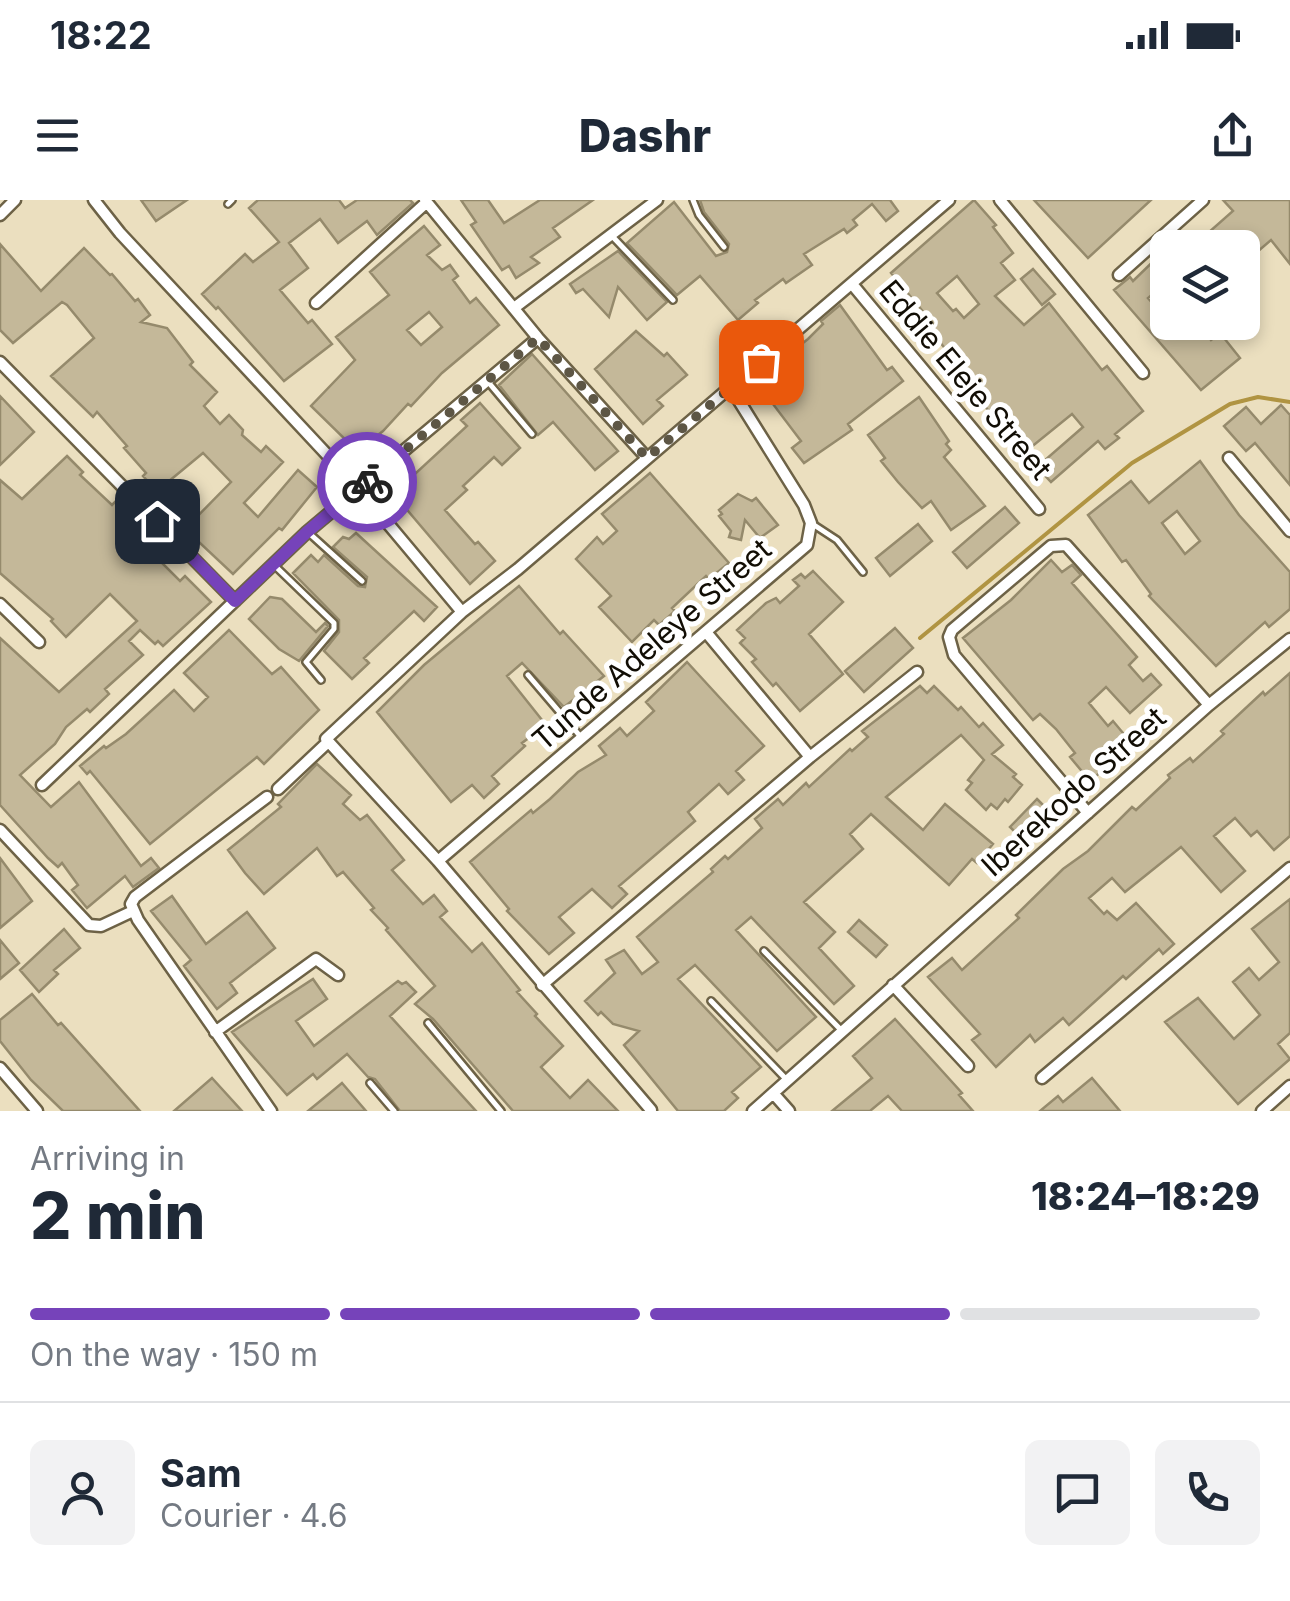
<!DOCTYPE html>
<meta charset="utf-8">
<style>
:root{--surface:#fff;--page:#f2f2f3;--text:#1f2937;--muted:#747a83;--line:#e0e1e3;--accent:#7643ba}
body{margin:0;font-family:Inter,sans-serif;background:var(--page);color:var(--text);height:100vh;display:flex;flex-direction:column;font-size:38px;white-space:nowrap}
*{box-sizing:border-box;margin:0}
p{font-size:32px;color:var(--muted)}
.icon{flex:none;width:55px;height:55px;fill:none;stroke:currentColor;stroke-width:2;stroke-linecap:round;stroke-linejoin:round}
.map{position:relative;height:911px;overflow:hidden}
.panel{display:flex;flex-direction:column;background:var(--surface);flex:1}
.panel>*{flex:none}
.fabs{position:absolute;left:1150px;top:30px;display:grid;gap:20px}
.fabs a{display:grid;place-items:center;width:110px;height:110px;border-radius:15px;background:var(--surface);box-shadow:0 5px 15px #0003;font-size:50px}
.pin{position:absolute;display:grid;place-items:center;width:85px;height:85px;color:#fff;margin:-42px;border-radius:20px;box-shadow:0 5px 15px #0006}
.courier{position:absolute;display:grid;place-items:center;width:100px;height:100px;margin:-50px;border:8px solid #7643ba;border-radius:50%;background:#fff;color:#222;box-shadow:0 2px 12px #0007}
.head em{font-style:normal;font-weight:800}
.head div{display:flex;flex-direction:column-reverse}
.head{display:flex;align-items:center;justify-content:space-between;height:170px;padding:0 30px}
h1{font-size:65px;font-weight:800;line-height:75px}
.bar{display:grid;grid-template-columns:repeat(4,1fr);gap:15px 10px;align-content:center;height:120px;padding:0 30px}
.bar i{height:12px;border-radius:8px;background:var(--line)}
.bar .current{background:var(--accent)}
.bar p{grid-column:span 4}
.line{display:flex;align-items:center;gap:25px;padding:0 30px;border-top:2px solid var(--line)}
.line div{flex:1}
.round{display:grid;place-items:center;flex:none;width:105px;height:105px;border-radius:15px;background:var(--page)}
.status{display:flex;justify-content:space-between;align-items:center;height:70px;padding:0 50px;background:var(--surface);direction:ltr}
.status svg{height:28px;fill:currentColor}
header{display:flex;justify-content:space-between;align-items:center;height:130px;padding:0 30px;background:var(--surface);font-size:45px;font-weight:800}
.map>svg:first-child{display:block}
</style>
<div class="status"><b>18:22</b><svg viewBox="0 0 49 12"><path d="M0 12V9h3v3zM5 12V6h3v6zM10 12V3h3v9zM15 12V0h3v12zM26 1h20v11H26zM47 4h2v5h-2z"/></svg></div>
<header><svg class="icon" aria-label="menu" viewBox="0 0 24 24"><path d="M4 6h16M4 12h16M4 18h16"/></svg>Dashr<svg class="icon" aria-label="share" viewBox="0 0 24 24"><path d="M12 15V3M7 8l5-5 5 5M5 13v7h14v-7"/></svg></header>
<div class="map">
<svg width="1290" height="911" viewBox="0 0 1290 911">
<rect width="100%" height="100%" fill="#ebdfbf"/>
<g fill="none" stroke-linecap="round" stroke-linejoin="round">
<path stroke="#b09442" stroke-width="4" d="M920,438L1132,263L1230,204L1258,197L1290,202"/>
</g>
<path fill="#c4b899" stroke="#958a6c" stroke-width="2.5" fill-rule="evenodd" d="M141,0H187L156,21Z
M258,0H339L345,8L357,0H410L413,3L377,35L367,21L338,43L320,19L289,43L308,68L280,90L308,123L312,120L332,144L284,181L218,107L216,109L202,94L245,54L253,62L279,42L249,8Z
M461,0H488L504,23L540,0H593L553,28L560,37L531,57L539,63L516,78L509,66L502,70L471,25L476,22Z
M700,0H890L898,11L886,21L872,4L853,20L857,25L847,33L844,29L804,54L812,65L786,83L783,79L755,100L758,103L738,120L700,76L677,95L627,43L674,2L716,56L727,52L729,44L704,12Z
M974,0L996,25L993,27L1013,53L1001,63L1015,80L995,96L1024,125L1049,103L1102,170L1107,166L1143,211L1115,234L1119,238L1105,249L1098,241L1051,282L1037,267L1083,227L1072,214L1019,257L1013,249L1018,245L970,189L949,159L952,157L930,130L935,126L891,73ZM957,76L979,104L964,118L956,109L953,111L937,93Z
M1034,0H1151L1088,58Z
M1223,0H1290V64L1271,40L1242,65V48H1191L1233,11Z
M424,26L440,45L427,55L442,70L450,65L458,76L453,80L470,103L476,98L499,125L442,173L411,206L408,204L383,231L373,239L370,237L357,251L311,206L355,160L336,137L389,95L370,72ZM429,112L442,127L421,145L407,130Z
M0,44L41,91L84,48L110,75L112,74L135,101L138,99L150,115L141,122L167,128L193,162L190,165L217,192L204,206L220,224L229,215L243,230L242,235L261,252L266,246L283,262L244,303L258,317L298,270L317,287L282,330L279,328L233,374L185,329L231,282L203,253L157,291L143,276L146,273L124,248L127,246L97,212L93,217L51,176L94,138L67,105L62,102L13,143L0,130Z
M1168,47V92L1162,86L1148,98L1178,132L1190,122H1196L1211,140L1220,133L1240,158L1201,190L1114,90L1130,77L1133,81Z
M618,51L667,102L647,120L618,87L609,117L583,89L576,93L570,84Z
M1033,69L1055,94L1042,105L1021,79Z
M840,105L887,170L892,167L903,181L848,224L852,230L804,263L792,248L801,241L770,200L764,195L759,198L752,183L808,139L823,124L821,121Z
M636,131L664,156L667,153L687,175L657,200L663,206L643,224L595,169Z
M532,154L618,251L595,270L553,222L538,235L499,185Z
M0,196L34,232L0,265Z
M919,197L949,241L946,244L951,250L944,257L985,306L951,330L931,301L922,308L898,282L881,261L885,258L868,235Z
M480,203L520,248L502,265L494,257L463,286L467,290L445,310L475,344L478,342L495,361L470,384L386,285L408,266L415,274L467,226L461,220Z
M1281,205L1290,215V285L1255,243L1246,251L1224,226L1246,207L1261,224Z
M67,256L83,272L80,275L112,305L117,300L137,320L135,322L159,348L153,354L180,381L185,376L211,402L163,446L158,441L155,444L140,430L129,441L143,455L105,489L109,494L90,512L87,509L66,527L55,544L20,575L51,607L79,582L141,666L151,658L159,668L133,687L125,676L87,708L72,690L78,685L62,663L58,667L48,658L0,605V438L59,492L137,421L110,394L66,437L51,421L53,419L0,373V280L22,299Z
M1200,261L1239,315L1290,372V409L1269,427L1265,422L1216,466L1149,396L1151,394L1126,360L1122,362L1088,315L1131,281L1149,303ZM1177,311L1200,341L1185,354L1162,323Z
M650,273L729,363L709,379L706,376L672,408L675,411L659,425L654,420L632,442L599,407L611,396L576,359L597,337L603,344L617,331L602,314Z
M738,294L752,301L756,298L778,325L760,338L745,320L741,340L729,337L731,331L719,316L722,314L719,310Z
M1005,307L1019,323L967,368L953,352Z
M918,324L932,341L890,376L876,358Z
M356,333L437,407L424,421L414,411L364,458L369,463L352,479L324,451L339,432V420L293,373L311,355L318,362L324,355L358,386L365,387L367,377L333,347L343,337L349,339Z
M1051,360L1062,372L1072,365L1081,375L1072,383L1137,457L1129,465L1143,481L1151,474L1161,485L1130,513L1106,487L1089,503L1108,526L1113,521L1133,545L1090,581L1070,557L1075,553L1056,529L1040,514L1033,520L963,438L1011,400Z
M813,371L843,402L809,434L843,474L800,511L776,483L773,486L752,462L756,459L740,443L745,438L737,430L766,403L776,398L780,403L799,386L793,380L801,374L805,378Z
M519,386L560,434L563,431L604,476L564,507L522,463L507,476L546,525L522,543L525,546L492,576L499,584L484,598L472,585L451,602L377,512L424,465Z
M270,397L282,399L316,432L325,423L328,426L299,461L279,449L249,419Z
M895,428L913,448L864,492L845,471Z
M229,430L272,474L281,467L319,510L264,564L257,557L150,644L90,571L87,574L80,566L104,546L106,548L126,534L174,490L194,511L208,497L184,473Z
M687,462L764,546L736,571L744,580L728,594L719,584L688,612L695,621L619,686L627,694L612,708L592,689L559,717L574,733L549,754L507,711L509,709L470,662L531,610L533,613L550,599L578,572L606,555L599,546L620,528L627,536L654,511L646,502Z
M1290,473V636L1274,650L1257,631L1251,636L1235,618L1214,636L1245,671L1221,692L1181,647L1125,692L1112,678L1089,698L1104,714L1107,711L1117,720L1136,703L1174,744L1163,754L1159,749L1126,779L1123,776L1069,825L1063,818L1035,842L1030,835L996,867L972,840L980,834L928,777L952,758L962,770L1019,718L1016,715L1063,669L1088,651L1132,607L1136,610L1170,578L1168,575L1190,558L1193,562L1224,534L1221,531L1263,492L1265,495Z
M920,486L927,493L934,486L958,510L961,507L979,527L983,523L1003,545L992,554L1016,574L1013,577L1022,585L1008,602L1005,599L997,609L991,604L986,610L966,590L972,583L968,580L984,560L961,535L886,597L923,630L945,604L993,644L977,663L972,659L949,685L871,614L850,634L863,649L804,702L835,732L819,748L854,786L834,804L751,717L736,730L816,817L777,851L695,765L678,779L761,867L732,892L738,898L724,911H678L624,845L639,831L613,824L601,812L598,815L585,801L615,773L606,760L624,750L642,774L658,762L637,737L713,672L711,669L725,656L728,659L762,628L755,619L778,599L783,605L806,583L809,587L850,549L852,551L868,537L862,531Z
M317,564L351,595L343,604L360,620L367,615L404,660L392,670L423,704L434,695L447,711L440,717L472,752L482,743L520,790L517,792L537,814L535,816L563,846L541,867L570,898L588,880L618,911H513L433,819L415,804L435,786L386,730L388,728L371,710L374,708L343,672L337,676L317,648L264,694L245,673L228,650L281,607L278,604Z
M1037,599L1051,613L1024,641L1010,627Z
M0,658L32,701L0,728Z
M172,696L206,744L247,712L275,748L230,783L237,793L217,809L184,766L191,760L151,711Z
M1290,699V833L1278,844L1290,859L1238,904L1165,822L1198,798L1234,839L1260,815L1233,782L1249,768L1259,780L1279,762L1252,729Z
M859,720L887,745L876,757L848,732Z
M64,729L80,748L54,770L58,774L39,792L20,770Z
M0,740L19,763L0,779Z
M313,779L327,799L296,821L314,846L398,781L402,784L406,782L416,792L390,816L476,911H400L375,879L368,877L347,854L317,879L313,874L287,895L232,832Z
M32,794L58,825L61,823L140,911H63L31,880L0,841V820Z
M895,819L962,893L959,895L973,911H902L888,896L870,911H832L872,878L853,856Z
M212,878L242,911H174Z
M1092,878L1120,911H1040L1058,896L1063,902Z
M342,883L366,911H308L330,893Z"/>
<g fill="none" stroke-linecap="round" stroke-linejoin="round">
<g stroke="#6d6246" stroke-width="10">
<path id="service" d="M693,0L699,15L724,47
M228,4L232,0
M611,35L673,100
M489,183L532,234
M811,323L837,340L863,372
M310,334L362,381
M273,364L334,423V429L306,462L321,480
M528,475L580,536
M764,751L842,831
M711,801L785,878
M428,823L501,911
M370,883L394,911"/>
</g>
<g stroke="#6d6246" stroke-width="15">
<path id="minor" d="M94,0L120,33L359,289L462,412
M425,0L538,138L647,258
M1000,0L1143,173
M0,15L15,0
M1119,75L1203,0
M852,84L1039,309
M316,103L427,2
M514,108L657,0
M0,162L235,401
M1229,258L1290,331
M0,404L39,442
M706,432L810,557
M42,585L307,332L538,138
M278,589L327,543
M267,597L135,697L131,704L138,720L271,911
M1088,613L954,455L949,437L952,430L1051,346L1066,345L1209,505
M0,630L89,725L101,726L133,711
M438,661L807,345L811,323L804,305L731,188
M542,785L810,557L917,472
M893,785L968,866
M215,832L316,759L338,775
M0,868L37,911
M1042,878L1290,668
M773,893L789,911
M651,910L438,661L326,539L462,412L518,369L949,0
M753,911L1209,505L1290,439
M1262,911L1290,886"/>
</g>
<use href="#service" stroke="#fff" stroke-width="5"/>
<use href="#minor" stroke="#fff" stroke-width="10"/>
</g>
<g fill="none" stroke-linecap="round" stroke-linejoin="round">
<path stroke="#5d5645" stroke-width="10" stroke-dasharray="0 18" d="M367,282L538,138L647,258L761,162"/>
<path stroke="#7643ba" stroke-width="12" d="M157,321L235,401L307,332L367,282"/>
</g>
<g text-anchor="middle" stroke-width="10" stroke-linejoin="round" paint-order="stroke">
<g font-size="30" fill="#110d04" stroke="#fff">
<text transform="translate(965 180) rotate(50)" y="10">Eddie Eleje Street</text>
<text transform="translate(652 445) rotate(-41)" y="10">Tunde Adeleye Street</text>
<text transform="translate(1074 592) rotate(-42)" y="10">Iberekodo Street</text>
</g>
</g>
</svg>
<div class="fabs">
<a><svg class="icon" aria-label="layers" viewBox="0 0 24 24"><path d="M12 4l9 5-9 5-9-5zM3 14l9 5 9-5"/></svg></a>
</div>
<div class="pin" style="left:761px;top:162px;background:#ea580c"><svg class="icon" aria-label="bag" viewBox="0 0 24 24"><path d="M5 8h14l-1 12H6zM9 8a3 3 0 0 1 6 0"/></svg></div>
<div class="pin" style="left:157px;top:321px;background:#1f2937"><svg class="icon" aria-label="home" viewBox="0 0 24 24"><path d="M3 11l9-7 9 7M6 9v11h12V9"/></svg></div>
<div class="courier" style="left:367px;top:282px"><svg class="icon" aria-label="bike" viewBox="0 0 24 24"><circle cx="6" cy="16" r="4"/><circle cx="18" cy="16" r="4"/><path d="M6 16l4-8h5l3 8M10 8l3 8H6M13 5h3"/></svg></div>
</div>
<section class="panel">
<div class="head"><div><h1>2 min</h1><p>Arriving in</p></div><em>18:24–18:29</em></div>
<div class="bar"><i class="current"></i><i class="current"></i><i class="current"></i><i></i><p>On the way · 150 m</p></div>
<div class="line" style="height:180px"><a class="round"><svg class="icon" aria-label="person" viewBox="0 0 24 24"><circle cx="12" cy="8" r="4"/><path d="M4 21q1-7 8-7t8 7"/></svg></a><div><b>Sam</b><p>Courier · 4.6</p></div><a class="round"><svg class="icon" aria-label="chat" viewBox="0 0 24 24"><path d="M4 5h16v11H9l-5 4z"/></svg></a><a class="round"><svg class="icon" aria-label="phone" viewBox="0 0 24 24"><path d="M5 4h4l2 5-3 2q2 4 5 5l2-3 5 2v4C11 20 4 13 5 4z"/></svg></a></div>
</section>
